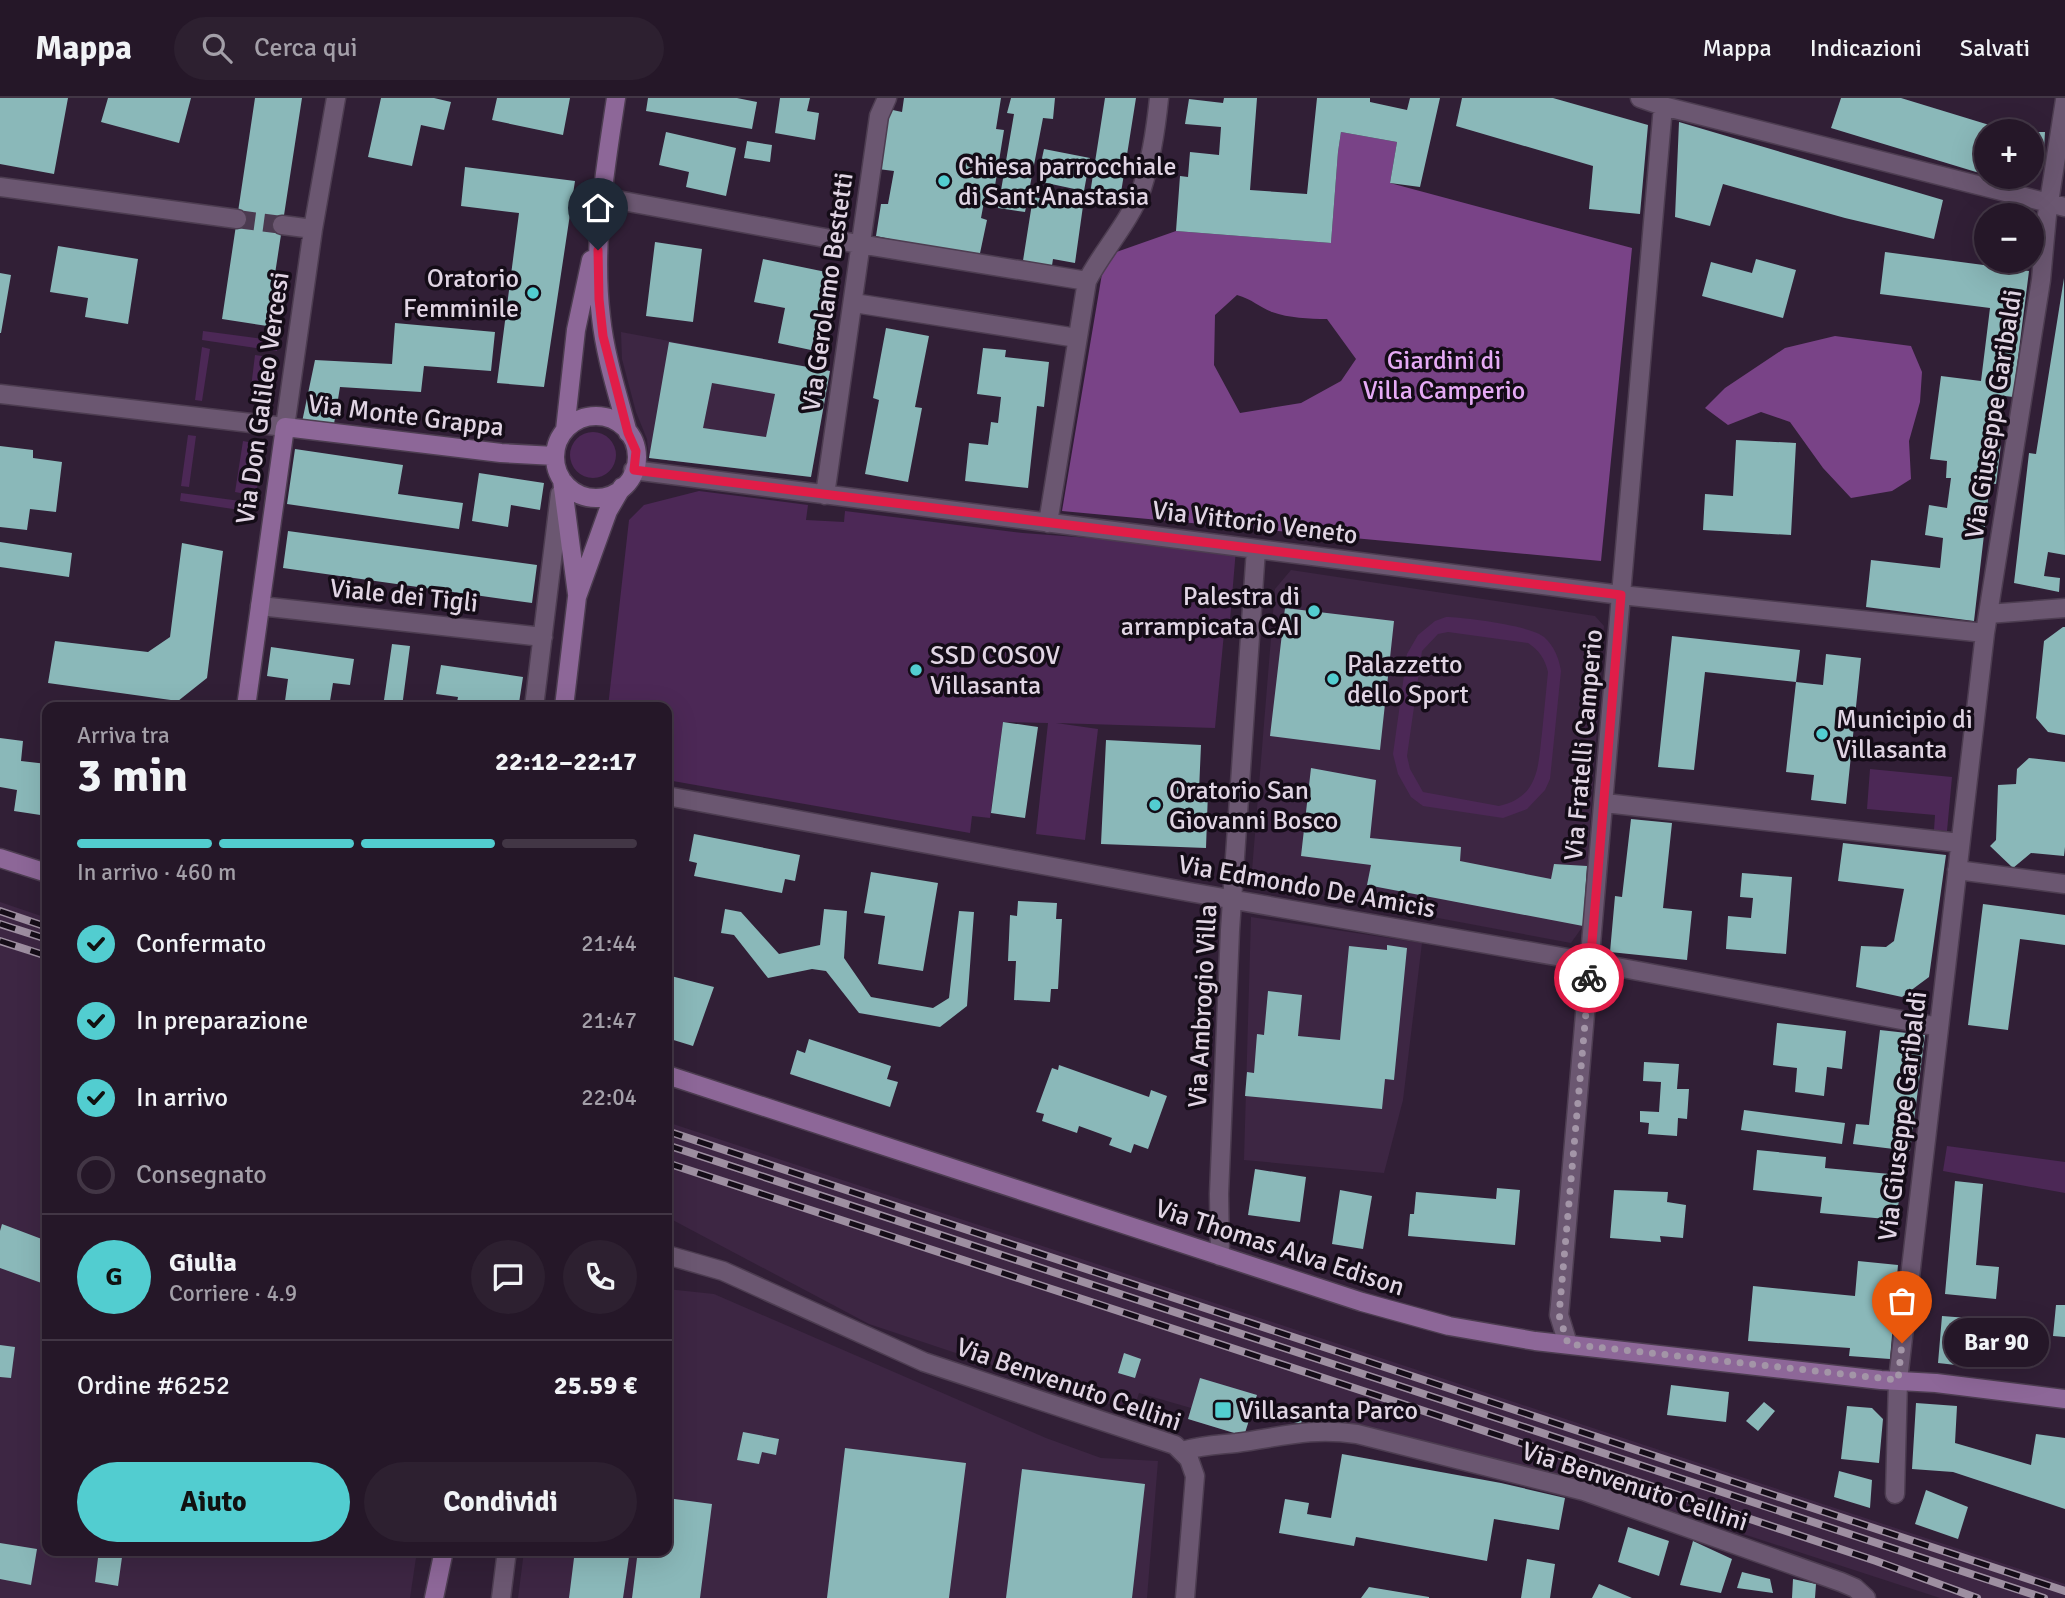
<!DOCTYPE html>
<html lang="it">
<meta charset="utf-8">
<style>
:root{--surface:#251728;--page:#2d2030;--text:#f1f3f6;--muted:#a39fa8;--line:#423645;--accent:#52cdd0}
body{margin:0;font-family:Signika,sans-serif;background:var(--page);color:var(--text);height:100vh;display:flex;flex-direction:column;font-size:26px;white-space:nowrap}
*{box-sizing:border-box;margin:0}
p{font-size:23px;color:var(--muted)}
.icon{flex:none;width:38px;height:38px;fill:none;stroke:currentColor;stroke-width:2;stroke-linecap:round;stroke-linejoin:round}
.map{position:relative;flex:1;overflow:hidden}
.drawer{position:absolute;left:42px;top:604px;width:630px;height:854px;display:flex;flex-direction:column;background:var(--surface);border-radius:14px;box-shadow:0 7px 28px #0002,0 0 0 2px var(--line)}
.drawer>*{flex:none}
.buttons{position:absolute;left:1974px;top:21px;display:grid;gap:14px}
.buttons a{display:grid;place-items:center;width:70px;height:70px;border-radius:50%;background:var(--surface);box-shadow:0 7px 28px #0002,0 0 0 2px var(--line);font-size:35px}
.pin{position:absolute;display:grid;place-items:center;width:60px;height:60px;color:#fff;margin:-72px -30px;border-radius:50% 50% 50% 0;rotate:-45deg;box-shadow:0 0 7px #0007}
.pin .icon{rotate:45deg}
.courier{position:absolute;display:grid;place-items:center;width:70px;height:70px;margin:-35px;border:5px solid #e11d48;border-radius:50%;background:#fff;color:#222;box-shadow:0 2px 9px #0007}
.bubble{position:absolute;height:49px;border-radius:24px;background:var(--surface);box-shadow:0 7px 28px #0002,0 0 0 2px var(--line);font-size:23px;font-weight:800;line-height:49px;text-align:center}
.summary em{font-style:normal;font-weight:800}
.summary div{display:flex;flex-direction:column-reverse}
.summary{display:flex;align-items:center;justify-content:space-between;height:119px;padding:0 35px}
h1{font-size:46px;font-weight:800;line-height:52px}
.bar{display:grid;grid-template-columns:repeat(4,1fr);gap:10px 7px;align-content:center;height:84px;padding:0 35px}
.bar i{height:9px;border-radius:5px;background:var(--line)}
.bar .on{background:var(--accent)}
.bar p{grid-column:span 4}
.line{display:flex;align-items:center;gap:18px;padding:0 35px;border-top:2px solid var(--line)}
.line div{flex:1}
.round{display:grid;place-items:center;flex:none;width:74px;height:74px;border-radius:37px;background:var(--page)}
ol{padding:0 35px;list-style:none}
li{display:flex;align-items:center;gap:21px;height:77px}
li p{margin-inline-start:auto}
li .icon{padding:7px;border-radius:50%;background:var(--accent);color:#111;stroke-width:4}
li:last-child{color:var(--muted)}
li i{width:38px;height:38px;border:4px solid var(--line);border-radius:50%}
.primary-button{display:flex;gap:14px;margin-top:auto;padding:14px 35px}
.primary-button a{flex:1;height:80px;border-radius:42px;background:var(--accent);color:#111;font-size:28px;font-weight:800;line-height:80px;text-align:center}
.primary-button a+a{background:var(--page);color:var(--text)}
header{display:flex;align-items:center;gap:42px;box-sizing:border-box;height:98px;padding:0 35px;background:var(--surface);border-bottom:2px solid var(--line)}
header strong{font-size:33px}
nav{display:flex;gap:38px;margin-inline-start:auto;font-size:24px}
.search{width:490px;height:63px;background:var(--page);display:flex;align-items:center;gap:18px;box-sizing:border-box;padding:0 24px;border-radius:38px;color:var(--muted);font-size:26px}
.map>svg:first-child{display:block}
</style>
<header>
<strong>Mappa</strong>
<div class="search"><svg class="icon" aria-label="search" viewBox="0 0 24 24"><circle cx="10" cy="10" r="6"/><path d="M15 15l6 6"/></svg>Cerca qui</div>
<nav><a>Mappa</a><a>Indicazioni</a><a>Salvati</a></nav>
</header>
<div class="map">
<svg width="2065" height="1500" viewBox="0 0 2065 1500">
<rect width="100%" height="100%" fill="#311f36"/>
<path fill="#3d2643" d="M621,234L830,273L811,379L649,360L647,341L636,314L622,261Z
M1291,472L1595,518L1604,528L1583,828L1571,845L1251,785L1275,491Z
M0,804L47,820V1452L417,1453L410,1500H0Z
M1251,819L1422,845L1403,1002L1384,1075L1244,1062Z
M667,1024L2065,1486V1500H1940L1586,1385L1386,1334L1344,1326H1301L1283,1321L1286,1307L1257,1299L1244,1338L1188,1321L1191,1310L1139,1295L1133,1314L869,1226L667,1119Z
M667,1191L714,1196L1046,1340L1101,1360L1158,1363L1147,1500H518L524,1453L667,1452Z"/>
<path fill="#4c2856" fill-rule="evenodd" d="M203,233L279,243L277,253L202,242Z
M202,249L210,251L202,303L195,302Z
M255,257L275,260L268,309L249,306Z
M570 357a23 23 0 1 1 46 0a23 23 0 1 1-46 0Z
M188,337L196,338L189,389L181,388Z
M243,343L263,347L256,398L235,394Z
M699,393L808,407L806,422L844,424L845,413L1023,435L1236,451L1229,534L1224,535L1215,630L1056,625L1098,631L1085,742L1036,736L1048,625L1003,624L990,720L972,718L970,735L667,682V609H608L629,422L644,407Z
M181,395L255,405L253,414L180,403Z
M1446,519C1464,519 1532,528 1544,539C1554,548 1559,560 1561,573L1550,681L1545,692L1527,711L1503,720L1423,708L1411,699L1398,676L1393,656L1407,556L1418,537L1435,523ZM1448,534L1528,545C1539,552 1545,561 1548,574C1546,594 1544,615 1542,635C1538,669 1539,699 1499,708L1423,694L1410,671L1407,658L1422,553L1438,536Z
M1870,671L1952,679L1947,733L1934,732L1935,717L1867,711Z
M1947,1048L2065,1064V1095L1943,1073Z"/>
<path fill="#794387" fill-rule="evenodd" d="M1341,34L1397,44L1390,85L1632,150L1601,463L1062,413L1105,158L1176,133L1331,145L1338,54ZM1237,197C1252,201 1259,209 1272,214C1289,220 1309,221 1327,221L1356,261L1341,283L1301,305L1240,315L1214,267L1215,217Z
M1835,238L1911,248L1922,274L1920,304L1909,343L1911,381L1892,393L1851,400L1823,370L1790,324L1761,314L1728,327L1705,310L1725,290L1785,250Z"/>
<path fill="#8ab8b9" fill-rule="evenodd" d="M0,0H68L54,76L0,66Z
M108,0H191L179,45L101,24Z
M255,0H302L267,228L222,221Z
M381,0H434L451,4L444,32L421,27L412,68L368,59Z
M497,0H570L563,37L492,22Z
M648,0H737L757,4L752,31L646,13Z
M780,0H810L807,13L819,15L815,42L775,35Z
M904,0H1001L996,31L1004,32L994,94L986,93L981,120L987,122L979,160L876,138L881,106H888L894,73L878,71L888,11L902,14Z
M1011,0H1055L1053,21L1043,20L1025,114L998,110L1014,16L1007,15Z
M1105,0H1136L1120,101L1090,96Z
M1224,0H1257L1250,92L1307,96L1317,0H1370V4L1407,12L1410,0H1440L1420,89L1390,85L1397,44L1341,34L1338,54L1331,145L1176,133L1180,78L1188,79L1190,54L1219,57L1221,29L1185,26L1189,1L1223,5Z
M1462,0H1553L1648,27L1640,116L1589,111L1593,68L1456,28Z
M1841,0H1901L2009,33H1986V77L1831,30Z
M1679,24L1943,102L1934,141L1845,120L1723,86L1710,128L1675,119Z
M666,34L736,50L726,98L686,89L689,74L659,67Z
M2032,34H2045L2043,68L2037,79L2027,85L2019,86L1996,79H2032Z
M747,43L772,47L770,64L744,60Z
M1044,51L1090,60L1084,93L1037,83Z
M465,69L575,83L544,289L497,285L519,115L461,108Z
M1033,99L1083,108L1075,165L1053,161L1051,174L1022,169Z
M655,144L702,151L693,224L646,218Z
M58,148L138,161L128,226L85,219L88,200L50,194Z
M1885,154L2029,173L2013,299L1997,297L1991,345L2001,346L1996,386L1990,385L1974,523L1866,509L1871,462L1940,470L1943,440L1925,437L1929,407L1947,410L1951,380H1946L1947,363L1930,361L1941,278L1981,283L1990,210L1880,196Z
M763,161L826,174L824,183L834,186L822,245L813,243L811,252L778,245L785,210L754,204Z
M1756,161L1796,172L1783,220L1702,198L1711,164L1752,175Z
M0,175L11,177L1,235H0Z
M2064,180L2065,457L2048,454L2044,478L2060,480L2059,494L2014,485L2029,355L2036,356Z
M395,225L495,234L491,273L424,268L421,294L340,289L334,326L302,324L315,262L392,266Z
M886,230L929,238L915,309L922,310L908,384L865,376L879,302L873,300Z
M669,244L830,273L811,379L649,360ZM712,285L775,296L766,339L703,330Z
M983,250L1006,252L1005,259L1049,264L1044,309L1037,308L1028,390L965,383L969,345L988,347L991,324L998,325L1001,299L977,296Z
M1736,342L1796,345L1791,437L1703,432L1705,396L1733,398Z
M0,348L33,352V360L62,364L56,414L30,411L27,432L0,429Z
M295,351L403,367L398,396L463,405L459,431L287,406Z
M479,375L544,385L540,412L511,407L508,429L472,423Z
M288,433L537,467L532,505L283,470Z
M0,444L72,455L69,479L0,469Z
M182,445L223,453L207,580L178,603L48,585L55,543L148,554L170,539Z
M1285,510L1394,523L1380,652L1270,638Z
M2063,529H2065V637L2048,634L2036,620L2044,543Z
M1672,538L1800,552L1796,584L1823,587L1826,556L1861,560L1846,706L1811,702L1814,677L1786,674L1796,584L1705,574L1694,672L1658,669Z
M392,546L410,548L402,609H383Z
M271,549L354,561L350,587L333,585L329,609L285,603L288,581L267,578Z
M441,567L523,579L519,605L502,602L501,609H456L458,599L436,596Z
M1003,624L1038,629L1025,720L991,715Z
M0,640L23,643L21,663L47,666V718L14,713L17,692L0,689Z
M1106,642L1201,647L1199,693H1208L1206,750L1101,746Z
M2029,660L2065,664V749L2064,758L2031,755L2013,770L1990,748L1996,742L1998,687L2016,686L2017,671Z
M1311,670L1376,682L1370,740L1461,749L1460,763L1551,781L1554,766L1587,768L1583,828L1367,787L1371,767L1301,758Z
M1631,721L1672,725L1663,810L1692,813L1687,862L1610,854L1615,798L1622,799Z
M694,736L800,757L795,783L785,781L782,795L694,778L697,765L689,763Z
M1843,745L1946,757L1929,879L1902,899L1856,889L1861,848L1886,849L1894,843L1904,791L1838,783Z
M871,774L938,785L923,873L878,866L885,818L864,815Z
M1742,775L1792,779L1786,856L1726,851L1728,818L1751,820L1753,800L1740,799Z
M1018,803L1057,805L1056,821H1062L1058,891H1051L1050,904L1014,902L1016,863H1008L1010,817L1017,818Z
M1983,806L2065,817V847L2020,841L2008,932L1968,927Z
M725,811L741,814L779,856L820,847L824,811L847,813L844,860L871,899L933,910L949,900L959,813L974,814L967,908L940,929L859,915L826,873L812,871L768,880L734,837L721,835Z
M1387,847L1407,850L1394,982L1385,981L1382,1011L1245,998L1247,974L1254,975L1257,936L1264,937L1268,893L1302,897L1298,938L1340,942L1349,848L1387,852Z
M667,877L714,889L693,948L667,940Z
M1777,925L1846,933L1842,971L1827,969L1824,998L1795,994L1797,970L1773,967Z
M1880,932L1925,937L1910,1053L1853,1046L1856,1026L1869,1027Z
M809,941L891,968L887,981L898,984L890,1009L790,976L797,952L805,955Z
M1644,964L1679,966L1677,991H1689L1687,1021L1678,1020L1677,1038L1648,1036L1649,1025L1640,1024V1013L1659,1014L1661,984L1643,983Z
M1059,967L1149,999L1151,992L1167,998L1148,1051L1134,1046L1131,1055L1109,1047L1112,1040L1079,1028L1077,1035L1042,1023L1044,1016L1036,1014L1052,970L1058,972Z
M1744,1012L1845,1025L1842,1046L1741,1032Z
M1757,1052L1826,1059L1825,1070L1901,1077L1897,1122L1820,1115L1822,1099L1753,1092Z
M1255,1071L1306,1079L1300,1124L1248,1117Z
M1955,1083L1983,1086L1976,1167L1999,1169L1996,1201L1945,1196Z
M1497,1090L1520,1092L1515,1147L1408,1138L1410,1116H1414L1416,1094L1496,1101Z
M1340,1092L1372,1098L1363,1151L1332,1146Z
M1614,1092L1668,1094L1667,1104L1686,1107L1683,1140L1660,1138L1661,1144L1610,1140Z
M2,1126L47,1143V1187L0,1170V1133Z
M1858,1163L1898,1167L1890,1261L1849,1258L1850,1250L1748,1243L1753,1188L1855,1198Z
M2056,1207H2065V1239L2053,1238Z
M1942,1218L1981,1221L1979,1239L1986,1240L1983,1270L1938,1265Z
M0,1247L15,1249L11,1280L0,1279Z
M1124,1255L1141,1261L1135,1280L1118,1275Z
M1200,1280L1257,1297L1244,1338L1188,1321Z
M1671,1287L1729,1294L1726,1324L1667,1317Z
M1764,1304L1775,1313L1758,1333L1746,1323Z
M1916,1305L1957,1308L1955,1345L2031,1367L2036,1336L2065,1340V1411L1953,1374L1912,1371Z
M1286,1307L1305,1312L1301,1326L1283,1321Z
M1847,1308L1872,1310L1883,1321L1879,1365L1841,1361Z
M743,1334L779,1341L776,1357L762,1354L759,1366L737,1362Z
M845,1350L966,1365L949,1500H827Z
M1342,1356L1501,1385L1565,1400L1559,1432L1494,1421L1487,1463L1356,1439L1354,1448L1279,1435L1285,1401L1309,1405L1307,1416L1331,1420Z
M1022,1371L1145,1386L1132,1500H1006Z
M1839,1373L1872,1382L1870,1410L1834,1399Z
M1926,1392L1968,1409L1958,1441L1915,1426Z
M667,1400L712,1406L700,1500H632L638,1452H667Z
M1628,1429L1669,1443L1659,1478L1618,1464Z
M1693,1443L1732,1461L1721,1495L1680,1487Z
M0,1445L37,1451L31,1487L0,1481Z
M99,1452H123L118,1488L95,1484Z
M575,1452H630L623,1500H569Z
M1527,1461L1555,1466L1550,1500H1521Z
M1742,1474L1770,1481L1773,1495L1737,1490Z
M1793,1481L1816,1486L1815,1500H1792Z
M1599,1486L1632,1500H1592Z
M1369,1489L1429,1499V1500H1361Z"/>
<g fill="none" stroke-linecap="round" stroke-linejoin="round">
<path stroke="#4b3a50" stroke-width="18" stroke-dasharray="18 9" stroke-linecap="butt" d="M237,121L282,127"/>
<g stroke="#4d3d51" stroke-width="21">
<path id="street" d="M1640,0L1663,8L2065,109
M0,89L237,121
M601,99L847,144L1087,183L1048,425
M282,127L313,131
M1087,183C1103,152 1130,124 1142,90C1151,62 1156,30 1159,0
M854,205L1077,240
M0,296L285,329L313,131L336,0
M633,372L1621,497L1985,535
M825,397L879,18L887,0
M260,508L543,539
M1988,516L2065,510
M534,609L560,396
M667,698L1189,794L1590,864L1939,929
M1605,705L1960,745
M1957,772L2065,786
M667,1157L723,1173L924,1264L1175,1347L1189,1361L1195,1378L1185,1500
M1220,1158L1219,1096L1230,832L1256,451
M1568,1246L1559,1217L1560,1207L1663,8
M1182,1353C1203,1347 1215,1347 1236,1345C1281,1339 1310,1329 1357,1336L1584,1393L1841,1484L1855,1490L1866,1500
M1895,1396L1898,1282L1985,535L2041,182L2047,117L2065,2
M501,1500L507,1452"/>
</g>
<g stroke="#4d3d51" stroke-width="21">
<path id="secondary" d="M616,0C605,73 592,145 601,219C605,258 618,297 628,335
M555 359a41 41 0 1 1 82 0a41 41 0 1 1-82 0Z
M565,332L576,232L591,162
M562,382L577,496
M246,609L285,329L501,355L555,358
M564,609L577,499L608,413L622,389
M0,760L47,775
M667,977L1362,1204L1449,1228L1535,1243L1881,1282L1936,1285L2065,1301
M434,1500L444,1452"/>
</g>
<use href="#street" stroke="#6b5771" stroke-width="18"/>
<use href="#secondary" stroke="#8d6798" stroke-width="18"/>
<g stroke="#9e8fa1" stroke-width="8">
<path id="rail" d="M0,813L47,829
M0,826L47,841
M0,843L47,858
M667,1033L2065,1493
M667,1047L2044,1500
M667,1065L1543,1352L1876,1463L1977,1500"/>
</g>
<use href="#rail" stroke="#140c17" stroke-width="5" stroke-dasharray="16" stroke-linecap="butt"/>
</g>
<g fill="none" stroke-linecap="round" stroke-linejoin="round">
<path stroke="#a395a7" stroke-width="7" stroke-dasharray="0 12.6" d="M1589,880L1559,1217L1568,1246L1898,1282L1902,1245"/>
<path stroke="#e11d48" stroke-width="9" d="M598,152L599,201L603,238L628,335L636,353L634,372L1621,497L1589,880"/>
</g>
<g fill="#52cdd0" stroke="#140c17" stroke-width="2.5">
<circle cx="944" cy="83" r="7"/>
<circle cx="533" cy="195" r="7"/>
<circle cx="1314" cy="513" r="7"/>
<circle cx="916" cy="572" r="7"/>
<circle cx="1333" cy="581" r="7"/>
<circle cx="1822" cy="636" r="7"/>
<circle cx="1155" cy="707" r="7"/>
<rect x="1214" y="1303" width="18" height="18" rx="3.5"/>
</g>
<g text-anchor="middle" stroke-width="7" stroke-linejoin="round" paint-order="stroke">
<g font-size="26" fill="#e1d5e4" stroke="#140c17" text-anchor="start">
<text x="958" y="77">Chiesa parrocchiale<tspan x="958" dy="30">di Sant'Anastasia</tspan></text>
<text x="519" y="189" text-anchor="end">Oratorio<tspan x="519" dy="30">Femminile</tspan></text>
<text x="1300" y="507" text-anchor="end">Palestra di<tspan x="1300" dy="30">arrampicata CAI</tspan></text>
<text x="930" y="566">SSD COSOV<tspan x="930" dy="30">Villasanta</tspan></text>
<text x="1347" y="575">Palazzetto<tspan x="1347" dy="30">dello Sport</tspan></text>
<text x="1836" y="630">Municipio di<tspan x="1836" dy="30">Villasanta</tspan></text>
<text x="1169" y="701">Oratorio San<tspan x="1169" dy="30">Giovanni Bosco</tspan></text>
<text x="1239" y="1321">Villasanta Parco</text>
</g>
<g font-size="26" fill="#e1d5e4" stroke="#140c17">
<text transform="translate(827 194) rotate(-82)" y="9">Via Gerolamo Bestetti</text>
<text transform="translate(262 300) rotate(-82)" y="9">Via Don Galileo Vercesi</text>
<text transform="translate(1993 316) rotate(-81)" y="9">Via Giuseppe Garibaldi</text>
<text transform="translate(406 317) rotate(7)" y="9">Via Monte Grappa</text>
<text transform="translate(1255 424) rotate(7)" y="9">Via Vittorio Veneto</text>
<text transform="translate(404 497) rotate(6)" y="9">Viale dei Tigli</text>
<text transform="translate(1583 647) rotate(-85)" y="9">Via Fratelli Camperio</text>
<text transform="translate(1307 788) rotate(10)" y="9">Via Edmondo De Amicis</text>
<text transform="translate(1202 908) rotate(-87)" y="9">Via Ambrogio Villa</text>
<text transform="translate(1902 1018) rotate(-83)" y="9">Via Giuseppe Garibaldi</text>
<text transform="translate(1280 1149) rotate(18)" y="9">Via Thomas Alva Edison</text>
<text transform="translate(1069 1286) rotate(19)" y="9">Via Benvenuto Cellini</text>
<text transform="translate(1635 1388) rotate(18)" y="9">Via Benvenuto Cellini</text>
</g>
<g font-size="26" fill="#e6abf6" stroke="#140c17">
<text x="1444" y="271">Giardini di<tspan x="1444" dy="30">Villa Camperio</tspan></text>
</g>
</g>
</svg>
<div class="buttons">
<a>+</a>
<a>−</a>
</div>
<div class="pin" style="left:1902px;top:1245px;background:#ea580c"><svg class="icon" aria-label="bag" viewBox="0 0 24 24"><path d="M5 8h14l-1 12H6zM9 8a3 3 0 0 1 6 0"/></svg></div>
<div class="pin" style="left:598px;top:152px;background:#1f2937"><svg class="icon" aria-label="home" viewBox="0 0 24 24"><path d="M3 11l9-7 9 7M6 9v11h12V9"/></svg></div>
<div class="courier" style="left:1589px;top:880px"><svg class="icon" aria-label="bike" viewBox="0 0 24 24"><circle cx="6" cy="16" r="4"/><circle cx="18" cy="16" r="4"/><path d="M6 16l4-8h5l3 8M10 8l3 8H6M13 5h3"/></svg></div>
<div class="bubble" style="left:1944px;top:1220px;width:105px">Bar 90</div>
<section class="drawer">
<div class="summary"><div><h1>3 min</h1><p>Arriva tra</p></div><em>22:12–22:17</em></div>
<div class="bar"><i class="on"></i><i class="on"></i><i class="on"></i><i></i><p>In arrivo · 460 m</p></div>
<ol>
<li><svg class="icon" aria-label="check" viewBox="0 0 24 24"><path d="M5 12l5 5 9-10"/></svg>Confermato<p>21:44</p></li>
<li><svg class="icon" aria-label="check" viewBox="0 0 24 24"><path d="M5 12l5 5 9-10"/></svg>In preparazione<p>21:47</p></li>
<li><svg class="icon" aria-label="check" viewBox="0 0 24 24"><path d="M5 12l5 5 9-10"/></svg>In arrivo<p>22:04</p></li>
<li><i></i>Consegnato</li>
</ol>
<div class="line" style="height:126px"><b class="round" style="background:var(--accent);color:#111">G</b><div><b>Giulia</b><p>Corriere · 4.9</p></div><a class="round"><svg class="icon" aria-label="chat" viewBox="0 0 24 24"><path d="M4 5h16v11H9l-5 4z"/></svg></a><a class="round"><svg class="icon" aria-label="phone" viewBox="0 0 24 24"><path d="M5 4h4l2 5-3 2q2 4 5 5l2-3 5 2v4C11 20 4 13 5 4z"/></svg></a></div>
<div class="line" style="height:91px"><div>Ordine #6252</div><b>25.59 €</b></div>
<div class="primary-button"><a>Aiuto</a><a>Condividi</a></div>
</section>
</div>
